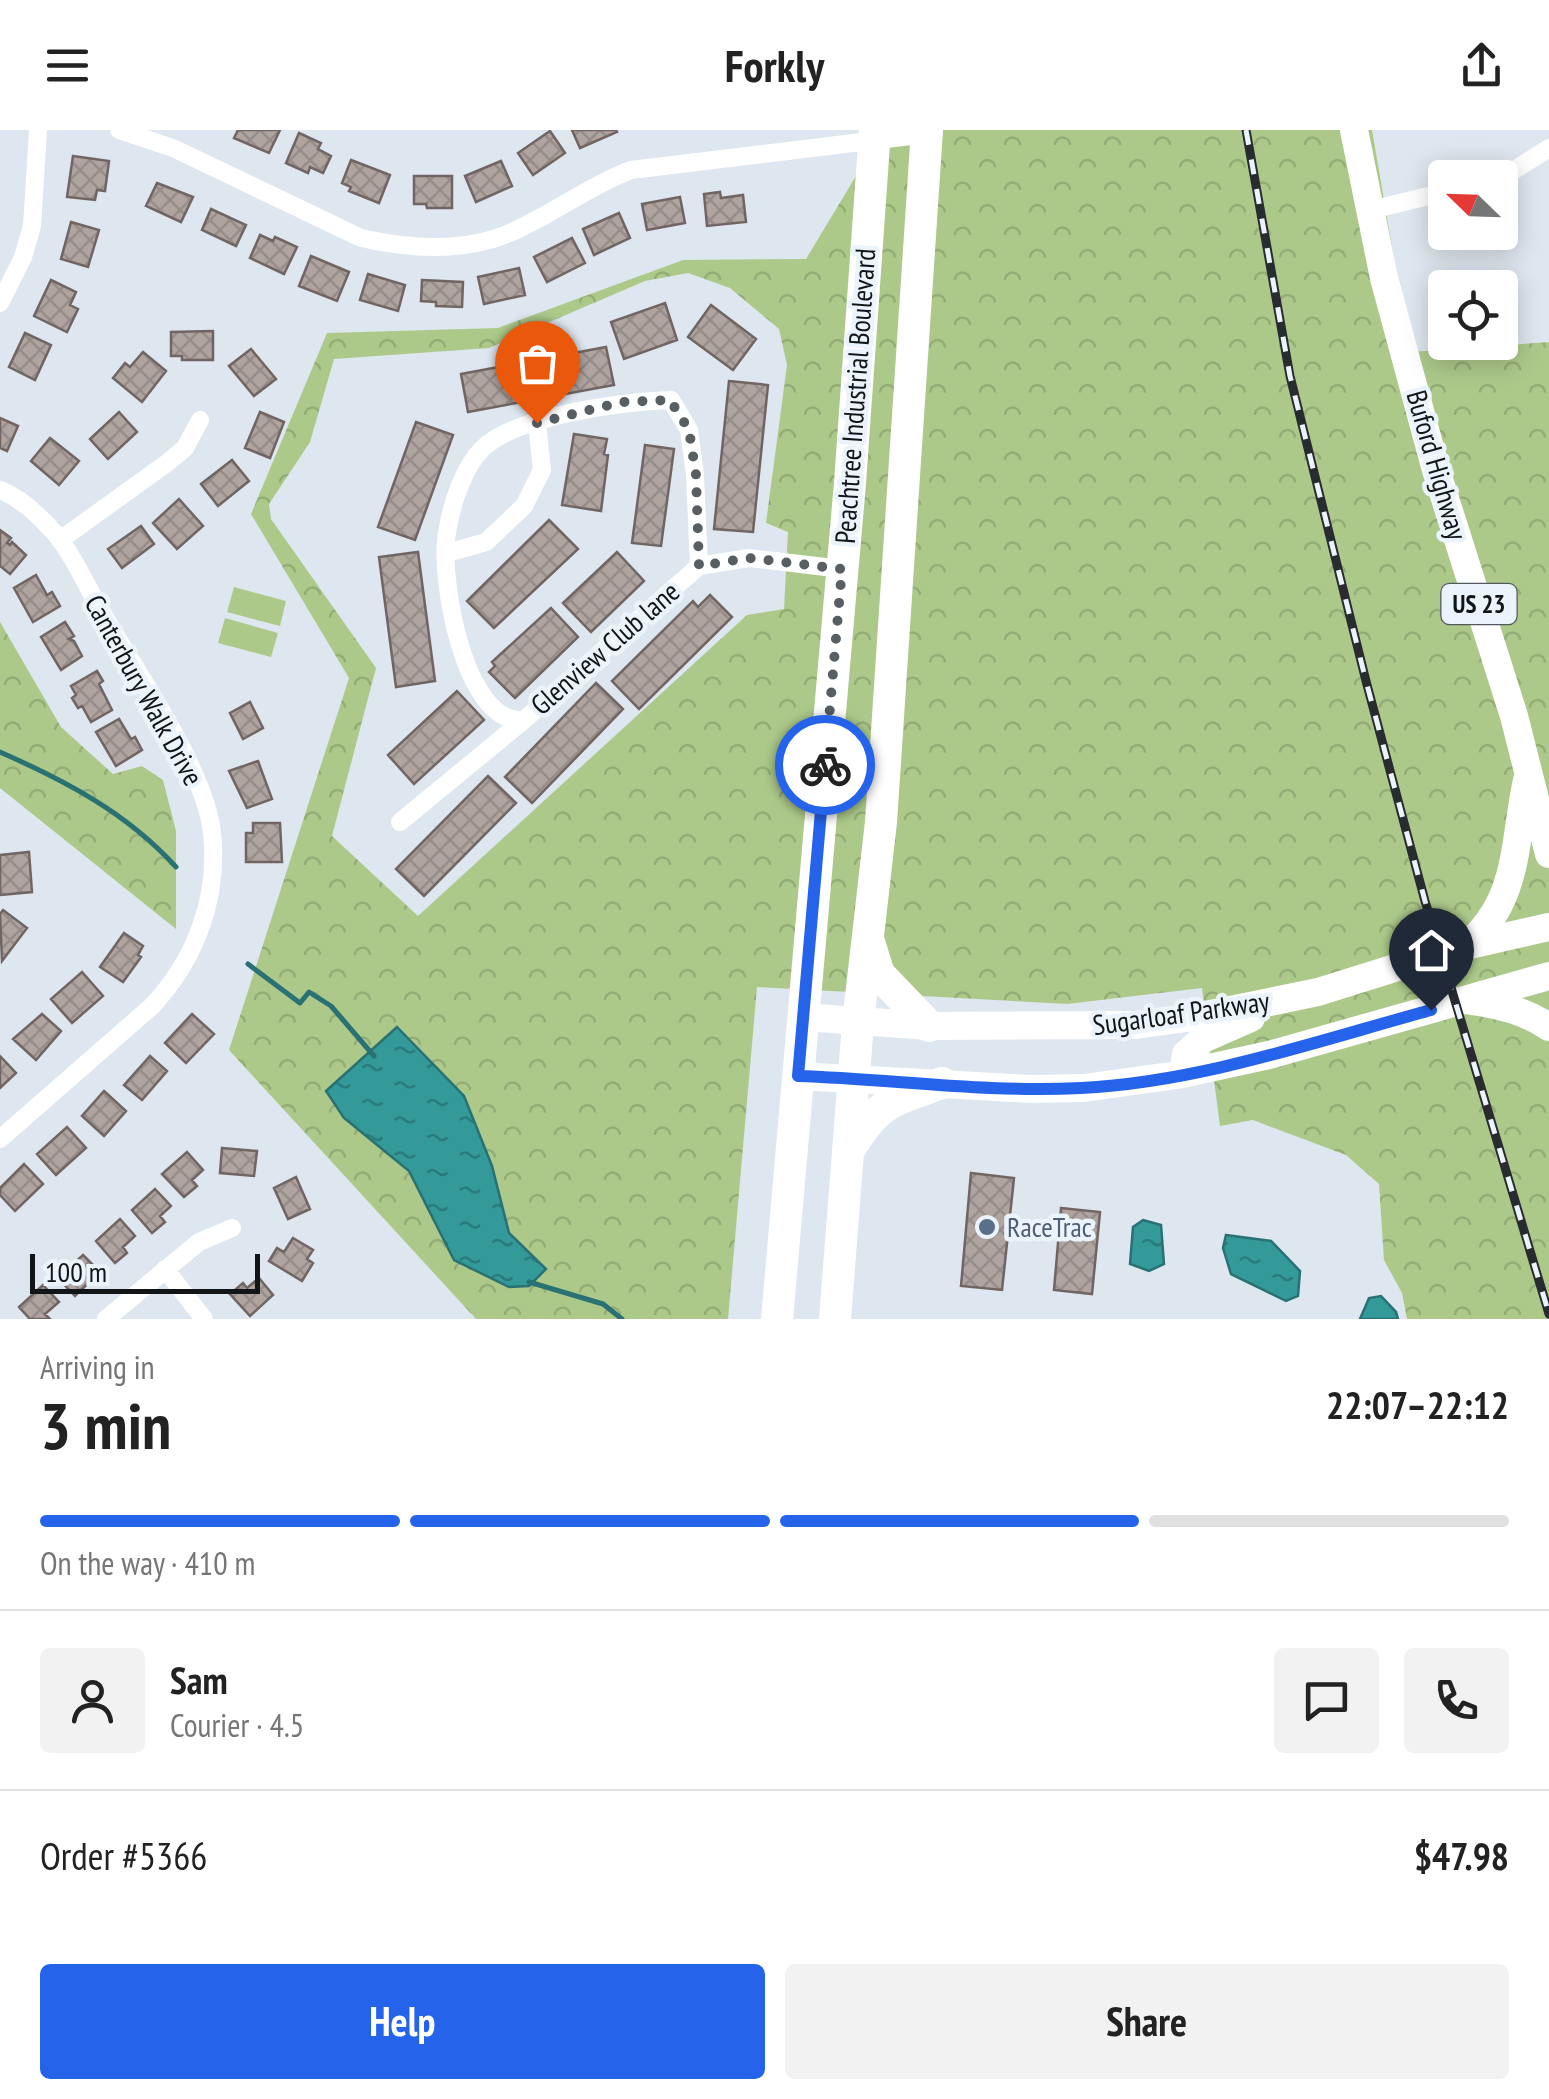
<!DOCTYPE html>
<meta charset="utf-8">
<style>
:root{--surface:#fff;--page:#f2f2f2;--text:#222;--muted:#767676;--line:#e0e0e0;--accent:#2563eb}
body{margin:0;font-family:"PT Sans Narrow",sans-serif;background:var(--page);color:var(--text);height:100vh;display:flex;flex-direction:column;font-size:38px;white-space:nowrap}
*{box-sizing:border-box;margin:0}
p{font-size:32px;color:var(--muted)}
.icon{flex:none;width:55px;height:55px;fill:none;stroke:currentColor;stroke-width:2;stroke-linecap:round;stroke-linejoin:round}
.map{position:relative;height:1189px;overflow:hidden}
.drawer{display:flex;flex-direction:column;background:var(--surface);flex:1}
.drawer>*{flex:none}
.needle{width:65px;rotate:293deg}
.controls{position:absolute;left:1428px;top:30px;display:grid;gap:20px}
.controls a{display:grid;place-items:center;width:90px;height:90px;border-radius:10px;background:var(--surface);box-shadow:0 5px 25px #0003;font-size:50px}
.scale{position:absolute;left:30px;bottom:25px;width:230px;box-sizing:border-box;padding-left:10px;border:5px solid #121518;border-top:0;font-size:28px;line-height:35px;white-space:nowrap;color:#121518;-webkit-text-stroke:8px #ebf3fc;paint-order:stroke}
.pin{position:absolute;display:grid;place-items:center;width:85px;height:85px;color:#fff;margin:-102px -42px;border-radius:50% 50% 50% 0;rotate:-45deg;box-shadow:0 0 10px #0007}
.pin .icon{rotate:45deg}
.courier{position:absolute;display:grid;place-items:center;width:100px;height:100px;margin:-50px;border:8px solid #2563eb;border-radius:50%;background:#fff;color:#222;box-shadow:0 2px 12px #0007}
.summary em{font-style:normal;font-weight:700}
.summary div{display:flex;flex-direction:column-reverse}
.summary{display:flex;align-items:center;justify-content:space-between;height:170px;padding:0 40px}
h1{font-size:65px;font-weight:700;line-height:75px}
.bar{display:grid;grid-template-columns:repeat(4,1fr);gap:15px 10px;align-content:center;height:120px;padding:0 40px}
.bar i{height:12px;border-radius:8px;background:var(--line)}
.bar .active{background:var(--accent)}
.bar p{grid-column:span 4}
.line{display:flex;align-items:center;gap:25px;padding:0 40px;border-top:2px solid var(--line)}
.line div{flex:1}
.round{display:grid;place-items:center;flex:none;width:105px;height:105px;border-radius:10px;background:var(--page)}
.action{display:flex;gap:20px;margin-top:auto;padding:20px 40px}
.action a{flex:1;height:115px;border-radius:10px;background:var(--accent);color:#fff;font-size:40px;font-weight:700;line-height:115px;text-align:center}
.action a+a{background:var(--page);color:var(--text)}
header{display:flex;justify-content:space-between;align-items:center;height:130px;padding:0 40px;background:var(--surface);font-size:45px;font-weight:700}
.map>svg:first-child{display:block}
</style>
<header><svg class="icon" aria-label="menu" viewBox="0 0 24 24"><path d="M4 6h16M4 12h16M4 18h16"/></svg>Forkly<svg class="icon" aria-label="share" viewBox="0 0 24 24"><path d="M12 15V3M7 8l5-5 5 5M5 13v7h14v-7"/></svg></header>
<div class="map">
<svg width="1549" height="1189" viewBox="0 0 1549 1189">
<defs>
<pattern id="forest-crowns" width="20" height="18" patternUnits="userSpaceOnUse" patternTransform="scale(2.5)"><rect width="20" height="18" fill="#adc98a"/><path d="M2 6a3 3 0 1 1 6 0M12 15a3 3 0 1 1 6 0" fill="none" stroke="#94ac76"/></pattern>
<pattern id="water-ripples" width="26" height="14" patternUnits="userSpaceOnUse" patternTransform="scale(2.5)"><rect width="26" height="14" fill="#399"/><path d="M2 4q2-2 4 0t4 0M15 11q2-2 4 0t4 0" fill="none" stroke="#2a7c7c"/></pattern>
<pattern id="building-cross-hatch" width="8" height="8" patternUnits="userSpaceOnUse" patternTransform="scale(2.5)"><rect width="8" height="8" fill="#b0a4a0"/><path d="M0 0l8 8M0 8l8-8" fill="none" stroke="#968c89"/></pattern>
</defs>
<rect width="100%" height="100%" fill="#dee6ef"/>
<path fill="url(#forest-crowns)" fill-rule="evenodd" d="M872,0H1372L1410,222L1549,212V1189H1407L1402,1163L1384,1130L1379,1054L1346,1025L1253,990L1220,996L1202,858L1067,874L757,857L728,1189H476L229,920L349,548L251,384L327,203L498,198L683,130L806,129L871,21ZM688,143L730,158L779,199L787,235L766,393L788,402L784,479L747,485L418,786L332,706L376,538L271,389L269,374L310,312L334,229L489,218L645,151Z
M0,492L61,597L113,644L142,636L163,650L176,701V799L0,658Z"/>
<path fill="#adc98a" d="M234,457L286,471L280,496L227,482Z
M225,488L278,503L271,527L218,513Z"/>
<path fill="url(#water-ripples)" stroke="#297172" stroke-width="2.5" d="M397,897L464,966L492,1036L509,1103L546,1139L529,1156L509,1157L454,1130L409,1041L344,988L326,961Z
M1143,1090L1161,1095L1164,1134L1149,1141L1130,1134L1133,1097Z
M1226,1105L1271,1111L1300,1141L1298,1166L1286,1171L1231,1144L1223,1118Z
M1381,1166L1396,1182L1398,1189H1360L1369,1168Z"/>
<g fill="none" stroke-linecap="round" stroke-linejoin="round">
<path stroke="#297172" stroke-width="5" d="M0,622C66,651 127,683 176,737
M248,834L300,873L309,862L331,876L374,926
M529,1152L603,1174L622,1189"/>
</g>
<path fill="url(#building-cross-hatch)" stroke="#706562" stroke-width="2.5" d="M238,0H280L269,23L234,8Z
M572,0H616L617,2L580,18Z
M550,1L565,23L533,45L518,23Z
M299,3L321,13L318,19L331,26L323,43L310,37L308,43L286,33Z
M73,26L109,31L105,61L97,60L95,70L67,67Z
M351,30L390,45L379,73L349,61L351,57L342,53Z
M501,31L512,56L476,72L465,46Z
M414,46H452V78H427L426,74H414Z
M157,53L193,67L181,92L146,76Z
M720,62L721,68L743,65L746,92L707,96L704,64Z
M680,67L685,93L647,100L642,74Z
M211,79L246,95L236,116L202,100Z
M619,83L630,108L594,125L583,99Z
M71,92L99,100L88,137L61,129Z
M260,105L273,111L275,107L297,117L284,144L250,128Z
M572,108L585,133L547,152L534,127Z
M311,126L349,142L337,171L299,156Z
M519,138L525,165L484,174L478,147Z
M368,144L405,155L398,181L360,170Z
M51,150L76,162L70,175L78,179L67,202L34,186Z
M422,150L463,152L462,177L436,176V172L421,171Z
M665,173L677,210L624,229L611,192Z
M711,175L756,209L733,240L688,207Z
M213,201V230H182V226H171V202Z
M25,203L51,215L35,250L9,237Z
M606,217L614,255L468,282L461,244Z
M251,219L276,249L254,266L229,236Z
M143,222L166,241L142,272L113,248L125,233L130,237Z
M729,251L768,255L753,402L714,399Z
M119,282L137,302L108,329L90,309Z
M260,282L284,292L270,328L245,318Z
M0,288L18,296L7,321L0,318Z
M416,292L453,305L415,410L378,397Z
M574,304L607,309L604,324L608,325L601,381L562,375Z
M50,308L79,331L59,355L31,331Z
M645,315L674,319L661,416L632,413Z
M232,330L249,351L218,376L201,354Z
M179,369L203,396L177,419L153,393Z
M549,390L578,419L494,498L467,471Z
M141,396L154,414L122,438L108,419Z
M0,400L11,408L7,413L10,415L12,412L26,425L10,444L0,436Z
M418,422L435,551L396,557L379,427Z
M617,422L644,451L591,502L563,473Z
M36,445L47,465L52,462L60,476L33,492L14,458Z
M710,465L732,487L639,579L612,551L693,471L698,477Z
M551,478L578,507L515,568L489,542L495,536L492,532Z
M65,492L74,506L69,509L74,511L82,526L61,540L41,507Z
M97,541L103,551L99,554L112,580L91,592L82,576L78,578L72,568L76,565L71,556Z
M596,553L623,579L532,673L505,647Z
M457,561L484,590L414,654L388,625Z
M250,572L263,598L243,609L230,583Z
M119,589L131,609L135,607L142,620L116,636L96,602Z
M258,631L272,669L247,678L229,641Z
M488,646L516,673L424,766L396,739Z
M253,693H280L282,732H246V703H253Z
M29,722L32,762L0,765V725Z
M3,780L27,798L2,831L0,784Z
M124,803L143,816L138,825L141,827L123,852L100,837Z
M82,842L103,866L72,893L51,869Z
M42,884L61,901L36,930L13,909Z
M192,884L214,904L186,933L165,913Z
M0,926L16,943L0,958Z
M150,926L167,941L142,970L124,955Z
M104,961L126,981L104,1006L82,986Z
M67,997L86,1018L56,1045L37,1024Z
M222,1018L257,1021L254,1046L220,1043Z
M187,1022L203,1040L192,1050L197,1056L184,1067L162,1044Z
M24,1034L43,1054L15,1081L0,1065V1058Z
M971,1043L1014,1048L1002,1160L961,1156Z
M296,1047L310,1079L288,1089L274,1058Z
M155,1059L171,1076L160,1086L165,1092L152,1103L132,1080Z
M1061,1078L1100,1082L1092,1164L1054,1160Z
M120,1089L135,1106L123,1117L127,1123L115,1133L96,1111Z
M293,1108L313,1120L307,1129L313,1133L302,1151L269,1131L277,1118L284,1122Z
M83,1125L100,1142L75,1166L58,1148Z
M259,1148L273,1165L250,1186L230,1164L243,1153L247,1158Z
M43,1155L59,1172L45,1184L50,1189H30L19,1177Z"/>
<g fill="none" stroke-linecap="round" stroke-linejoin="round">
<path stroke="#fff" stroke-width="18" d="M119,0L173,18L361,108C410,119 467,123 514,101C554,83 589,56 631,40L927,4
M1500,49L1549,18
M1371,80L1445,62
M0,173L23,127L32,96L38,0
M0,360C23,369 42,388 58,407C76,430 89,461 104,486C136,541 206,641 212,703C219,767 196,829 152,876L0,1009
M60,410L167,333L185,318L200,290
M447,423L486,412L524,376L542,340L537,293
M524,590C464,596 439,447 447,403C451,376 463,338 482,319C517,285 622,272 671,270L689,300L695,345L699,436
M400,692L524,590L699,436L749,428L842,439
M165,1139L204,1189
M106,1189L199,1112L232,1098"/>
<path stroke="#fff" stroke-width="28" d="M1354,0L1384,148L1436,340L1514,586L1549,724
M1466,816C1520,770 1513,715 1527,650
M1472,871C1500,875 1525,881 1549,897
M803,887L929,896L1135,895L1201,886L1318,862L1465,816L1549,797
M1183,944L1186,924L1203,909L1251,888
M798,946L1031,959L1084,958L1177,945L1269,925L1549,846"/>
<path stroke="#fff" stroke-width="32" d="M869,812L879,844L929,896
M849,1020C878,971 891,972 942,953
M777,1189L850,353L875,0
M835,1189L858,893L881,692L927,0"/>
<g stroke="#282b2f" stroke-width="9">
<path id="rail" d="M1246,0L1290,246L1366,551L1425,771L1549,1184"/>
</g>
<use href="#rail" stroke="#ebf3fc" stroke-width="5" stroke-dasharray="15" stroke-linecap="butt"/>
</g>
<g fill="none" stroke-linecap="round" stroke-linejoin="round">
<path stroke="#595e63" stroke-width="10" stroke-dasharray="0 18" d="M537,293L622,272L670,270L689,300L696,345L699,436L749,428L842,439L825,635"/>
<path stroke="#2563eb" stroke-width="12" d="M825,635L798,946C892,949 987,963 1081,958C1200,952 1317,911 1431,880"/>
</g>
<circle fill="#5c6f8a" stroke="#ebf3fc" stroke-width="4" cx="987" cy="1097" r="10"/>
<g text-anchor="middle" stroke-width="9" stroke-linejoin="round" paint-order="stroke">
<rect fill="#ebf3fc" stroke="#53585c" stroke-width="2.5" x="1441.5" y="454" width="75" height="40" rx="8"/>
<g font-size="25" font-weight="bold" fill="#121518">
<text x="1479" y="483">US 23</text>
</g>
<g font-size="28" fill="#121518" stroke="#ebf3fc">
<text transform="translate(855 266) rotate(-86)" y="10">Peachtree Industrial Boulevard</text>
<text transform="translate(1437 335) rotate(74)" y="10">Buford Highway</text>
<text transform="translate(605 518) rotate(-41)" y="10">Glenview Club lane</text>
<text transform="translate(144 560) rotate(61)" y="10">Canterbury Walk Drive</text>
<text transform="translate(1181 883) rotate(-8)" y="10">Sugarloaf Parkway</text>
</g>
<g font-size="28" fill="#4e5e75" stroke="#ebf3fc" text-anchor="start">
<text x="1007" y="1107">RaceTrac</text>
</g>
</g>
</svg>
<div class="controls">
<a><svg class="needle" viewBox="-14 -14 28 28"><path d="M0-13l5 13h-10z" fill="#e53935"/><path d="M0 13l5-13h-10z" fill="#767676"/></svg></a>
<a><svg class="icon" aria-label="locate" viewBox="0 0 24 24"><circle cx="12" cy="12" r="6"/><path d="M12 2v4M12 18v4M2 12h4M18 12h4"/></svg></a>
</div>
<div class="scale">100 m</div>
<div class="pin" style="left:537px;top:293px;background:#ea580c"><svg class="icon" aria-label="bag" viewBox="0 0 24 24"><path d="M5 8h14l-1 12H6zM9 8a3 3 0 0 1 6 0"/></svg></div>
<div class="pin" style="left:1431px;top:880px;background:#1f2937"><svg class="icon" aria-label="home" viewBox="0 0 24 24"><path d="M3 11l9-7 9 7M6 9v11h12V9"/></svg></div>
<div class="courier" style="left:825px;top:635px"><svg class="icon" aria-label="bike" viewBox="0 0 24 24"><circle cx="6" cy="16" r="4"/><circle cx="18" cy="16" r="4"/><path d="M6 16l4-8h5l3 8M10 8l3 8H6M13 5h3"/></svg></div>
</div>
<section class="drawer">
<div class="summary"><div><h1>3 min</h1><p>Arriving in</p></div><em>22:07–22:12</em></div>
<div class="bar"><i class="active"></i><i class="active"></i><i class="active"></i><i></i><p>On the way · 410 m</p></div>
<div class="line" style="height:180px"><a class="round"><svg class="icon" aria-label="person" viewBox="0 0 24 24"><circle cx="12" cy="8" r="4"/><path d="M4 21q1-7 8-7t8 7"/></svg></a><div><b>Sam</b><p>Courier · 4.5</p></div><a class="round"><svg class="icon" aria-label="chat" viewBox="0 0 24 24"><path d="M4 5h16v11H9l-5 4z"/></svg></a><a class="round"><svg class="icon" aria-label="phone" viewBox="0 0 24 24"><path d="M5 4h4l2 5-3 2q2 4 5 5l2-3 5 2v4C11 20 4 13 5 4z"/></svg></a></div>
<div class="line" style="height:130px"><div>Order #5366</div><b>$47.98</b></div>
<div class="action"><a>Help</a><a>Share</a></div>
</section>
